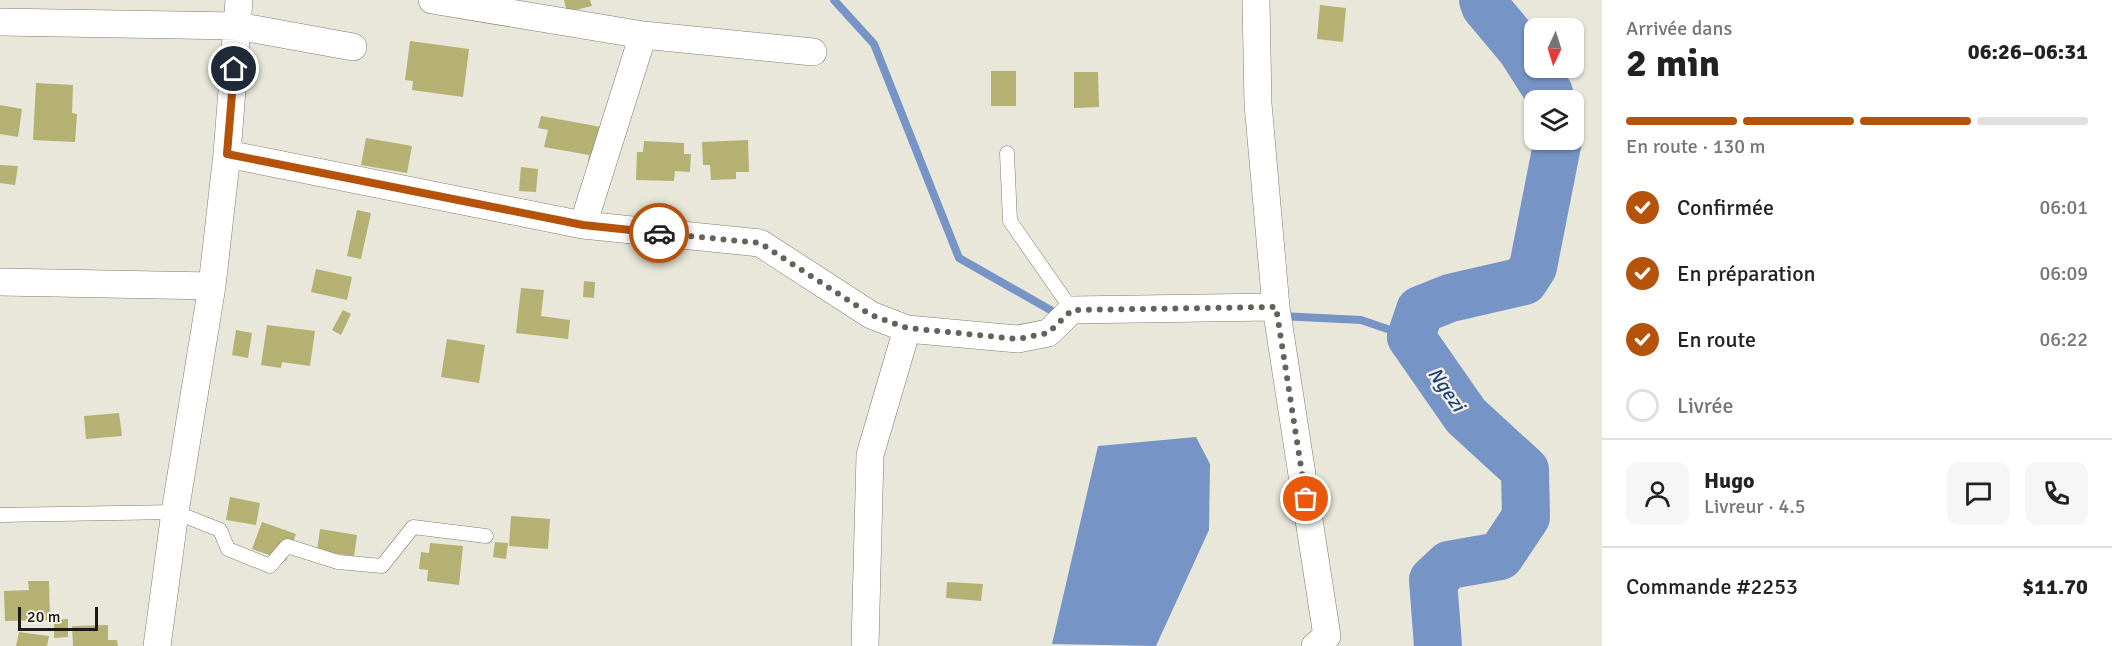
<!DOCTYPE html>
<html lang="fr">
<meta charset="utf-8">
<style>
:root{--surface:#fff;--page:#f6f6f6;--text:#222;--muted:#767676;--line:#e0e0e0;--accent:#b45309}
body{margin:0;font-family:Signika,sans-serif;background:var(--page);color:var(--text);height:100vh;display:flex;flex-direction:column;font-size:22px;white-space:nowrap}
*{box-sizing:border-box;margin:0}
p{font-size:20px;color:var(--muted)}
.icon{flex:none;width:33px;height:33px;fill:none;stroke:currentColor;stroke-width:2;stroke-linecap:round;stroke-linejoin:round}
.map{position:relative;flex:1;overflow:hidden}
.sheet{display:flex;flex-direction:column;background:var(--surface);width:510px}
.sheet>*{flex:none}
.needle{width:39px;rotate:184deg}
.controls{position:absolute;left:1524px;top:18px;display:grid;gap:12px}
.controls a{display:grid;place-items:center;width:60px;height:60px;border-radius:12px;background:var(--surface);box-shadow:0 2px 4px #0004;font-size:30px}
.scale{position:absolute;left:18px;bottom:15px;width:80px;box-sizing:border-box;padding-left:6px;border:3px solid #1b1a16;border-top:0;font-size:16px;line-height:21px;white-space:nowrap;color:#1b1a16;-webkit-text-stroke:4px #f5f5e7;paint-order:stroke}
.pin{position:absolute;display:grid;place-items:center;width:51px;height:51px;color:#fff;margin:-26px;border:3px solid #fff;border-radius:50%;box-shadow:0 2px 6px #0007}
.courier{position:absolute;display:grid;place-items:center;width:60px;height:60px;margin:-30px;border:4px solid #b45309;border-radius:50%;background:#fff;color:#222;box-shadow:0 2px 8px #0007}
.summary em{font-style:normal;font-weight:700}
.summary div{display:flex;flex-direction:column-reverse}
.summary{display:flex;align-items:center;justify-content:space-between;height:102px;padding:0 24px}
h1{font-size:39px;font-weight:700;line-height:45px}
.bar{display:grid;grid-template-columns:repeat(4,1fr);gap:9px 6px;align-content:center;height:72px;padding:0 24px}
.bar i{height:8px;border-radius:4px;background:var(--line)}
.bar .on{background:var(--accent)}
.bar p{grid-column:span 4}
.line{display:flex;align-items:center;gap:15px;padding:0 24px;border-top:2px solid var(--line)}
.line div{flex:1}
.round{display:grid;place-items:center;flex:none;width:63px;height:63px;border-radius:12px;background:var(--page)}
ol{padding:0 24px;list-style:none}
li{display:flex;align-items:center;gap:18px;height:66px}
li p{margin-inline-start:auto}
li .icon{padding:6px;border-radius:50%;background:var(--accent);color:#fff;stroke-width:4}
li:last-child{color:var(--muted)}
li i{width:33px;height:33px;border:3px solid var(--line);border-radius:50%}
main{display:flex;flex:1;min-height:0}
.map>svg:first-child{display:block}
</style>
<main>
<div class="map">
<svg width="1602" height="646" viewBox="0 0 1602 646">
<rect width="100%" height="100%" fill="#e8e7da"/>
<path fill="#7794c6" d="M1196,437L1210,464L1209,530L1156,646L1052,644L1098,446Z"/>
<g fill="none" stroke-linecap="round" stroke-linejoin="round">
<path stroke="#7794c6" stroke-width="8" d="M834,0L874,44L959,258L1061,316
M1280,316L1361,320L1411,337"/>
<path stroke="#7794c6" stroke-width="48" d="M1483,0L1485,6L1521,49L1549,93L1551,100
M1438,646L1433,580L1449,565L1500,556L1526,517L1525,470L1466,416L1411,337L1420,310L1450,298L1524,281L1533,267L1558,140"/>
</g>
<path fill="#b4b173" d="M564,0H590L592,6L567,12Z
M1320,5L1346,8L1343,42L1317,39Z
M410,41L469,49L463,97L412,90L413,81L405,80Z
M991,71H1016V106H991Z
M1074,72H1098L1099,107L1074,108Z
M36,83L73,85L72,113L77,114L75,142L33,140Z
M0,105L22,109L18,137L0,134Z
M541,116L612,129L605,165L588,162L589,155L544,147L548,130L538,128Z
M366,138L412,146L407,173L361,165Z
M748,140L749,172H736V179L711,180L710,165H703L702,142Z
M644,141L684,143V154H691L690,172L675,171L674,181L636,180L637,152H643Z
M0,165L18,166L15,185L0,183Z
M521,167L538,169L536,192L519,191Z
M357,210L371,213L361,259L347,256Z
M316,269L352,277L347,300L311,292Z
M584,281L595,282L594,298L583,297Z
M521,288L544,290L541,316L570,320L568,339L516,333Z
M343,310L351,314L341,335L332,330Z
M267,325L315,331L310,366L282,362L281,368L261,365Z
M236,330L252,333L248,358L232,355Z
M447,339L485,345L479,383L441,377Z
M119,413L122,436L86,439L84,416Z
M230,497L260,503L256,525L226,520Z
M511,516L550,519L548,549L509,546Z
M262,522L296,534L286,561L252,549Z
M320,529L357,535L354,556L317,551Z
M495,542L508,543L506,559L493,557Z
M430,543L463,546L459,585L427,581L428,570L419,569L421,552L429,553Z
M28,581H49L50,620L5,621L4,591L29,590Z
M947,582L983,584L981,601L946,598Z
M68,619V637L54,638V620Z
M108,625V640H117L118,646H73L72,626Z
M19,632L49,636L47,646H16Z"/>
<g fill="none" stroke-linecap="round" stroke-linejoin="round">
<g stroke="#7d7d71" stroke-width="15">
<path id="lane" d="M1007,153L1010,221L1072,310
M0,515L175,512L220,530L228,549L270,566L287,546L338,562L382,566L413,527L486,536"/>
</g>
<g stroke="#7d7d71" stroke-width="28">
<path id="street" d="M432,0L643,35L813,52
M1256,0L1258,104L1276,307L1327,636L1315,646
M0,22L237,26L353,47
M227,154L583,225L760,243L871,315L907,329L1018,339L1048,333L1072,310L1276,307
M583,225L643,35
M0,282L212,286
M157,646L175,512L212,286L227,154L239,0
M865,646L870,455L907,329"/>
</g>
<use href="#lane" stroke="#fff" stroke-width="14"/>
<use href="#street" stroke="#fff" stroke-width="27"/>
</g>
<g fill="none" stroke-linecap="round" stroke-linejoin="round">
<path stroke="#63625b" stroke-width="6" stroke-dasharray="0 10.8" d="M659,233L760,243L871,315L907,328L1018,339L1048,333L1072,310L1276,307L1306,499"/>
<path stroke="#b45309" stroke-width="8" d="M234,69L227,154L583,225L659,233"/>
</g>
<g text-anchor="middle" stroke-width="4.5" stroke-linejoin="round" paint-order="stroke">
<g font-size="20" font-style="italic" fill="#1e407e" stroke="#f5f5e7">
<text transform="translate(1447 389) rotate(55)" y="7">Ngezi</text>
</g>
</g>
</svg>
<div class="controls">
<a><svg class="needle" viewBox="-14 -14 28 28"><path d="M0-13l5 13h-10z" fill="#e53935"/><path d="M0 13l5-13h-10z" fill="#767676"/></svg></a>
<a><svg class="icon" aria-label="layers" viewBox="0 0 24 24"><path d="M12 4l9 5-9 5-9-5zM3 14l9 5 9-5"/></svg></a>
</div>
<div class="scale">20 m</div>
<div class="pin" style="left:1306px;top:499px;background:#ea580c"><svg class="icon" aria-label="bag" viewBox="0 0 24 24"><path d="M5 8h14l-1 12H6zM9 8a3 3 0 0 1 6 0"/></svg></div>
<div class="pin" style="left:234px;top:69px;background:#1f2937"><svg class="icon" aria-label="home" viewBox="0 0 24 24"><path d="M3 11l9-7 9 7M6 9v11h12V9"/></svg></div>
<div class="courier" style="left:659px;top:233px"><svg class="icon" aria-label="car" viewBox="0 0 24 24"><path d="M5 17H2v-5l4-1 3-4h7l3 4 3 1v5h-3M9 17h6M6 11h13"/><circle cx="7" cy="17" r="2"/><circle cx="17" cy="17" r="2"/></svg></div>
</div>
<section class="sheet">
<div class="summary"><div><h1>2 min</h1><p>Arrivée dans</p></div><em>06:26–06:31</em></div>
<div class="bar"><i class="on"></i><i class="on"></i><i class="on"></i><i></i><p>En route · 130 m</p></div>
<ol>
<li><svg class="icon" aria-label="check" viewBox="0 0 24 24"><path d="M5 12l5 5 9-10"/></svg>Confirmée<p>06:01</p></li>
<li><svg class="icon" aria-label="check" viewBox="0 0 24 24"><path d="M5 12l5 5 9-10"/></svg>En préparation<p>06:09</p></li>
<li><svg class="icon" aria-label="check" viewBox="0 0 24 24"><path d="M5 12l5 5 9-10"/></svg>En route<p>06:22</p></li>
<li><i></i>Livrée</li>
</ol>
<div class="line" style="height:108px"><a class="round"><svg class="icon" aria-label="person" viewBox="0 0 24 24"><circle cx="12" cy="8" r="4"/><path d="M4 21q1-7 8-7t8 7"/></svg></a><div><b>Hugo</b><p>Livreur · 4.5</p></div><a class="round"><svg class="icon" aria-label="chat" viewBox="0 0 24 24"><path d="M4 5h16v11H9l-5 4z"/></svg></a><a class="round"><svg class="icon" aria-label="phone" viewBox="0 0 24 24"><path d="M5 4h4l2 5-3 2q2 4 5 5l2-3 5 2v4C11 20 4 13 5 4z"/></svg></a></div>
<div class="line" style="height:78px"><div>Commande #2253</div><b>$11.70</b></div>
</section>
</main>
